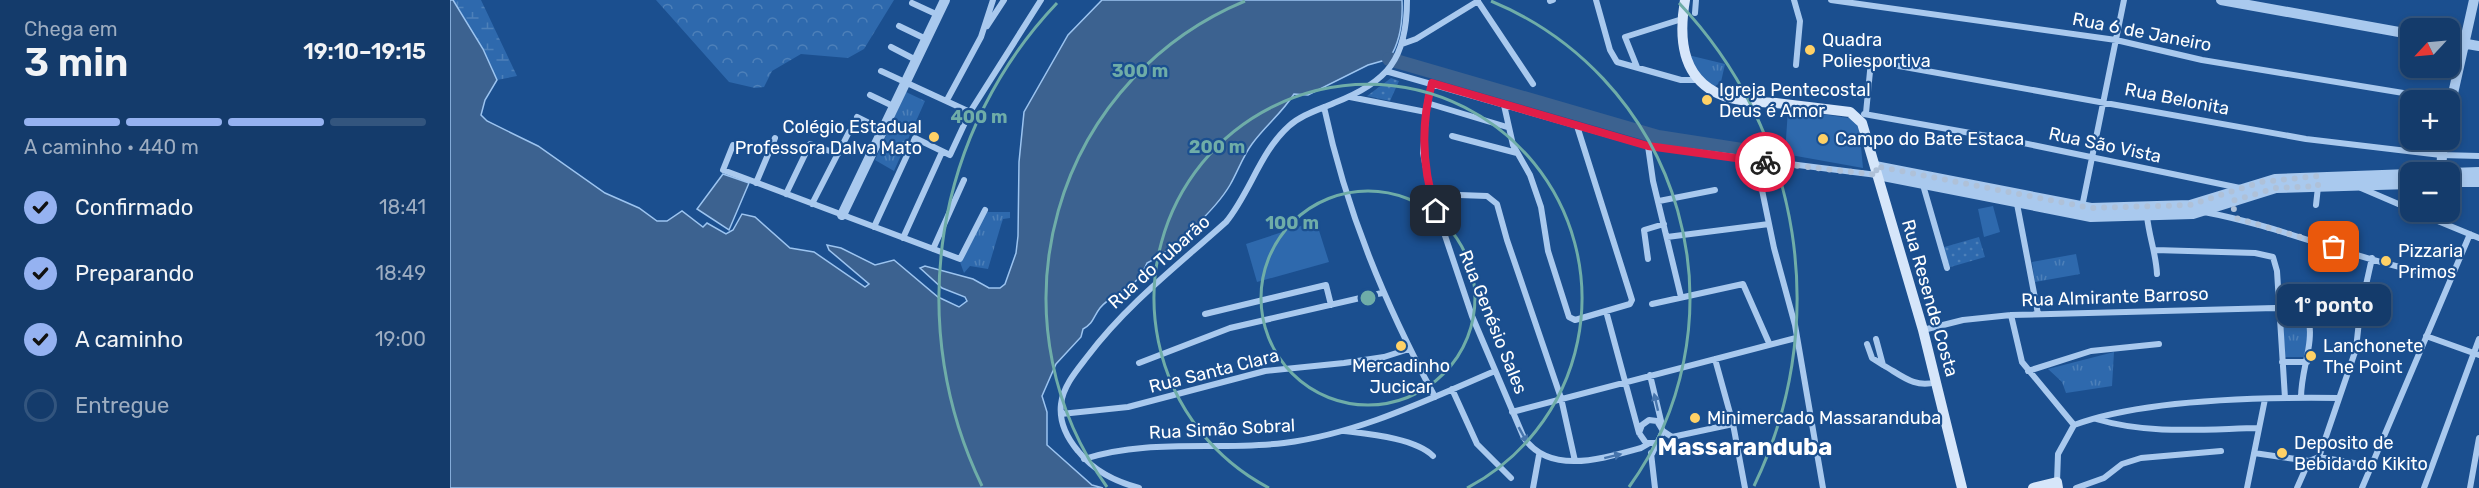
<!DOCTYPE html>
<html lang="pt">
<meta charset="utf-8">
<style>
:root{--surface:#143b6b;--page:#214673;--text:#f1f3f6;--muted:#9dadc1;--line:#33557e;--accent:#95b2f1}
body{margin:0;font-family:Rubik,sans-serif;background:var(--page);color:var(--text);height:100vh;display:flex;flex-direction:column;font-size:22px;white-space:nowrap}
*{box-sizing:border-box;margin:0}
p{font-size:20px;color:var(--muted)}
.icon{flex:none;width:33px;height:33px;fill:none;stroke:currentColor;stroke-width:2;stroke-linecap:round;stroke-linejoin:round}
.map{position:relative;flex:1;overflow:hidden}
.side{display:flex;flex-direction:column;background:var(--surface);width:450px}
.side>*{flex:none}
.needle{width:39px;rotate:244deg}
.tools{position:absolute;left:1950px;top:18px;display:grid;gap:12px}
.tools a{display:grid;place-items:center;width:60px;height:60px;border-radius:12px;background:var(--surface);box-shadow:0 3px 9px #0003,0 0 0 2px var(--line);font-size:30px}
.pin{position:absolute;display:grid;place-items:center;width:51px;height:51px;color:#fff;margin:-26px;border-radius:12px;box-shadow:0 3px 9px #0006}
.courier{position:absolute;display:grid;place-items:center;width:60px;height:60px;margin:-30px;border:4px solid #e11d48;border-radius:50%;background:#fff;color:#222;box-shadow:0 2px 8px #0007}
.bubble{position:absolute;height:42px;border-radius:12px;background:var(--surface);box-shadow:0 3px 9px #0003,0 0 0 2px var(--line);font-size:20px;font-weight:600;line-height:42px;text-align:center}
.head em{font-style:normal;font-weight:600}
.head div{display:flex;flex-direction:column-reverse}
.head{display:flex;align-items:center;justify-content:space-between;height:102px;padding:0 24px}
h1{font-size:39px;font-weight:600;line-height:45px}
.bar{display:grid;grid-template-columns:repeat(4,1fr);gap:9px 6px;align-content:center;height:72px;padding:0 24px}
.bar i{height:8px;border-radius:4px;background:var(--line)}
.bar .selected{background:var(--accent)}
.bar p{grid-column:span 4}
ol{padding:0 24px;list-style:none}
li{display:flex;align-items:center;gap:18px;height:66px}
li p{margin-inline-start:auto}
li .icon{padding:6px;border-radius:50%;background:var(--accent);color:#111;stroke-width:4}
li:last-child{color:var(--muted)}
li i{width:33px;height:33px;border:3px solid var(--line);border-radius:50%}
main{display:flex;flex:1;min-height:0}
.map>svg:first-child{display:block}
</style>
<main>
<section class="side">
<div class="head"><div><h1>3 min</h1><p>Chega em</p></div><em>19:10–19:15</em></div>
<div class="bar"><i class="selected"></i><i class="selected"></i><i class="selected"></i><i></i><p>A caminho · 440 m</p></div>
<ol>
<li><svg class="icon" aria-label="check" viewBox="0 0 24 24"><path d="M5 12l5 5 9-10"/></svg>Confirmado<p>18:41</p></li>
<li><svg class="icon" aria-label="check" viewBox="0 0 24 24"><path d="M5 12l5 5 9-10"/></svg>Preparando<p>18:49</p></li>
<li><svg class="icon" aria-label="check" viewBox="0 0 24 24"><path d="M5 12l5 5 9-10"/></svg>A caminho<p>19:00</p></li>
<li><i></i>Entregue</li>
</ol>
</section>
<div class="map">
<svg width="2029" height="488" viewBox="0 0 2029 488">
<defs>
<pattern id="grass-dots" width="8" height="8" patternUnits="userSpaceOnUse" patternTransform="scale(1.5)"><rect width="8" height="8" fill="#2e69ad"/><path d="M2 2h.1M6 6h.1" fill="none" stroke="#4d80b9" stroke-width="1.8" stroke-linecap="round"/></pattern>
<pattern id="forest-crowns" width="20" height="18" patternUnits="userSpaceOnUse" patternTransform="scale(1.5)"><rect width="20" height="18" fill="#2e69ad"/><path d="M2 6a3 3 0 1 1 6 0M12 15a3 3 0 1 1 6 0" fill="none" stroke="#4d80b9"/></pattern>
<pattern id="wetland-marsh" width="20" height="14" patternUnits="userSpaceOnUse" patternTransform="scale(1.5)"><rect width="20" height="14" fill="#2e69ad"/><path d="M1 5h8M5 5V1M11 12h8M15 12V8" fill="none" stroke="#4d80b9"/></pattern>
<pattern id="park-tufts" width="24" height="20" patternUnits="userSpaceOnUse" patternTransform="scale(1.5)"><rect width="24" height="20" fill="#2e69ad"/><path d="M3 7l-1-3M5 7V3M7 7l1-3M15 17l-1-3M17 17v-4M19 17l1-3" fill="none" stroke="#4d80b9"/></pattern>
</defs>
<rect width="100%" height="100%" fill="#1b4f8f"/>
<path fill="url(#grass-dots)" d="M941,78L949,81L940,101L917,96Z
M1529,237L1535,257L1497,268L1491,248Z"/>
<path fill="url(#forest-crowns)" d="M206,0H444L414,49L398,58L351,54L322,71L314,87L305,88L279,82Z"/>
<path fill="url(#wetland-marsh)" d="M3,0H31L67,76L47,80L41,65Z"/>
<path fill="url(#park-tufts)" d="M1238,55L1275,64L1271,82L1264,87L1243,68Z
M456,92L475,101L444,171L425,160Z
M537,212H560V218L553,219L551,225L538,269L520,266L514,273L510,262Z
M1626,254L1630,274L1585,282L1582,262Z
M1832,313L1855,317L1858,322L1856,357H1835Z
M1664,352L1662,386L1616,393L1612,382L1598,369Z"/>
<path fill="#2e69ad" d="M1338,109L1405,119L1409,125L1413,168L1335,154Z
M1543,206L1550,232L1534,237L1528,209Z
M866,221L879,262L807,282L796,244Z"/>
<path fill="#3c6290" stroke="#9cc4f0" stroke-width="1.5" d="M0,0H3L33,49L47,80L35,100L31,115L37,121L88,146L155,193L189,208L207,221H217L232,211L253,227L257,223L276,234L283,230L292,214L305,217L340,248L364,252L415,287L419,284L379,250L377,245L391,248L425,265L444,260L488,297L509,307L517,301L515,297L492,288L470,268L475,266L523,279L539,288H550L555,284L566,253L568,236L569,162L574,112L618,35L652,0H952C953,21 951,41 939,59L918,65L858,95L844,94C832,113 815,126 802,144C793,156 788,171 780,185C766,209 721,252 697,263C685,293 666,289 650,308C643,317 644,323 633,329L631,337L606,364L592,396L597,412V445L642,485L653,488H0Z
M273,174L299,183L279,230L247,209Z"/>
<g fill="none" stroke-linecap="round" stroke-linejoin="round">
<path stroke="#3c6290" stroke-width="14" d="M939,59L1208,137L1331,156"/>
<path stroke="#a9c9ee" stroke-width="6" d="M1027,0L1083,84
M1146,0L1160,50L1167,62L1231,80H1249
M1344,0L1350,21L1346,65
M1381,0L1666,40L1752,60L1996,100
M1100,1L1103,0
M462,3L488,15
M1245,13L1246,0
M449,26L476,39
M537,26L554,0
M952,44L966,39L1028,1
M441,47L466,60
M1187,67L1175,37L1232,19
M431,71L520,112
M939,72L1198,146L1427,175
M982,83L977,103L973,153L981,194L1022,316L1074,438C1101,476 1154,458 1191,448L1198,444
M420,95L445,107
M900,97L976,112
M497,100L531,37L543,0
M977,103L1057,127
M1054,105L1063,145L1080,175L1091,207L1098,251L1119,317L1125,320L1180,304L1182,300L1127,126
M874,107C896,211 935,304 985,397
M1416,113L1421,61L1856,139L1991,155L2029,156
M1414,114L1554,139L1790,188
M407,117L433,130
M1002,136L1067,153
M283,145L273,170L510,259L535,210
M1198,146L1203,181L1231,297
M1306,161L1324,248L1345,325L1373,488
M306,183L325,138
M1473,185L1497,268
M1911,188L1960,209
M336,194L360,144L388,154
M981,194L1037,196L1047,204L1057,240L1111,398L1125,461
M1209,201L1265,190
M362,204L399,132
M1567,204L1588,314
M1866,205L1868,187
M1632,207L1674,0
M1754,212C1824,225 1889,253 1958,269C1973,273 1987,270 2003,275
M1966,212L2029,238
M1697,216C1699,237 1706,253 1707,274
M424,227L465,138L500,155L520,112L591,0
M1217,237L1319,224
M453,238L492,152
M483,249L514,180
M1705,250L1805,253L1823,257L1827,271L1835,398
M1198,259L1194,230L1214,224
M1202,304L1293,284L1319,343
M1156,311L1189,433
M755,314L876,285L881,305
M1561,315L1572,362L1624,425
M1473,330L1513,320L1561,315L1825,308L1858,315C1865,344 1851,368 1851,398
M1976,336L2029,355
M1426,339L1433,365C1451,375 1465,389 1486,382
M1417,344L1422,358L1433,365
M1265,359L1283,424L1295,488
M1832,362H1857
M689,363L780,328L932,293
M1578,371L1641,351L1709,344
M1200,375L1212,425
M1002,389L1027,444L1061,478
M1062,412L1346,338
M611,414L678,407L815,371L894,363L934,357L959,349
M1646,419C1699,435 1755,429 1809,428
M1624,425C1694,399 1813,397 1889,398
M894,431C918,434 965,438 983,456
M1213,431L1222,437L1283,424
M1201,453L1205,488
M1804,453L1859,461L1869,457L1921,466
M1202,454L1213,431L1207,421L1199,420L1192,425L1189,433L1196,443H1205
M1869,457L1906,349L1910,312L1922,258
M634,459C699,438 767,451 834,443C907,434 977,400 1045,371
M1607,482L1608,454L1624,425
M689,488C664,481 644,471 628,451C617,438 609,421 611,404C613,386 627,370 637,357C677,304 727,266 776,222C800,193 810,152 839,126C851,115 868,110 884,103C938,82 957,59 957,0
M1083,488L1089,455
M1626,488L1654,478L1672,464L1691,458L1771,451
M1797,488L1815,399
M1847,488L1859,461
M1912,488L2020,234
M1974,488L2029,339
M2020,488L2029,438"/>
<path stroke="#a9c9ee" stroke-width="10" d="M1771,0L1960,34
M2000,41L2029,46
M2000,107L2024,0
M1425,166L1641,208L1740,205L1825,179L1960,174
M1991,172L1993,140
M2000,173L2029,172
M1428,175L1641,217L1743,214L1826,188L1960,184
M2000,182H2029
M392,215L495,0"/>
<path stroke="#d6e6fa" stroke-width="10" d="M1235,0C1228,41 1232,84 1280,98C1295,102 1311,102 1326,103C1351,106 1375,109 1400,112L1412,123L1473,330L1512,488
M1583,488L1607,482L1608,488"/>
</g>
<defs><path id="oneway-solid" d="M-6-.8H1V-3.2L6.5 0L1 3.2V.8H-6Z" transform="scale(1.5)"/></defs>
<g fill="#4674ac">
<use href="#oneway-solid" transform="translate(1206 402) rotate(-103)"/>
<use href="#oneway-solid" transform="translate(1073 435) rotate(61)"/>
<use href="#oneway-solid" transform="translate(1163 456) rotate(-14)"/>
</g>
<g fill="none" stroke-linecap="round" stroke-linejoin="round">
<path stroke="#afc1d8" stroke-width="6" stroke-dasharray="0 10.8" d="M1315,162L1428,175L1425,166L1641,208L1740,205L1811,182L1868,176V186L1826,188L1782,201L1786,218L1884,247"/>
<path stroke="#e11d48" stroke-width="8" d="M986,211C972,168 970,127 982,83L1198,146L1315,162"/>
</g>
<g fill="none" stroke="#6fada8" stroke-width="3">
<circle cx="918" cy="298" r="107"/>
<path d="M819 488A214 214 0 1 1 1017 488"/>
<path d="M657 487A322 322 0 0 1 795 1M1041 1A322 322 0 0 1 1179 487"/>
<path d="M532 486A429 429 0 0 1 607 3M1229 3A429 429 0 0 1 1304 486"/>
</g>
<g fill="#ffd166" stroke="#1b4f8f" stroke-width="2">
<circle cx="1360" cy="50" r="6"/>
<circle cx="1257" cy="100" r="6"/>
<circle cx="484" cy="137" r="6"/>
<circle cx="1373" cy="139" r="6"/>
<circle cx="1936" cy="261" r="6"/>
<circle cx="951" cy="346" r="6"/>
<circle cx="1861" cy="356" r="6"/>
<circle cx="1245" cy="418" r="6"/>
<circle cx="1832" cy="453" r="6"/>
</g>
<g text-anchor="middle" stroke-width="4.5" stroke-linejoin="round" paint-order="stroke">
<g font-size="18" fill="#fff" stroke="#1b4f8f">
<text transform="translate(1692 32) rotate(11)" y="6">Rua 6 de Janeiro</text>
<text transform="translate(1727 99) rotate(11)" y="6">Rua Belonita</text>
<text transform="translate(1655 145) rotate(12)" y="6">Rua São Vista</text>
<text transform="translate(709 262) rotate(-42)" y="6">Rua do Tubarão</text>
<text transform="translate(1665 297) rotate(-2)" y="6">Rua Almirante Barroso</text>
<text transform="translate(1480 298) rotate(74)" y="6">Rua Resende Costa</text>
<text transform="translate(1043 322) rotate(68)" y="6">Rua Genésio Sales</text>
<text transform="translate(764 371) rotate(-14)" y="6">Rua Santa Clara</text>
<text transform="translate(772 429) rotate(-3)" y="6">Rua Simão Sobral</text>
</g>
<g font-size="18" fill="#fff" stroke="#1b4f8f" text-anchor="start">
<text x="1372" y="46">Quadra<tspan x="1372" dy="21">Poliesportiva</tspan></text>
<text x="1269" y="96">Igreja Pentecostal<tspan x="1269" dy="21">Deus é Amor</tspan></text>
<text x="472" y="133" text-anchor="end">Colégio Estadual<tspan x="472" dy="21">Professora Dalva Mato</tspan></text>
<text x="1385" y="145">Campo do Bate Estaca</text>
<text x="1948" y="257">Pizzaria<tspan x="1948" dy="21">Primos</tspan></text>
<text x="1873" y="352">Lanchonete<tspan x="1873" dy="21">The Point</tspan></text>
<text x="951" y="372" text-anchor="middle">Mercadinho<tspan x="951" dy="21">Jucicar</tspan></text>
<text x="1257" y="424">Minimercado Massaranduba</text>
<text x="1844" y="449">Deposito de<tspan x="1844" dy="21">Bebida do Kikito</tspan></text>
</g>
<g font-size="24" font-weight="bold" fill="#fff" stroke="#1b4f8f">
<text x="1295" y="455">Massaranduba</text>
</g>
</g>
<circle cx="918" cy="298" r="9" fill="#6fada8" stroke="#1b4f8f" stroke-width="3"/>
<g font-size="18" text-anchor="middle" font-weight="bold" fill="#6fada8" stroke="#1b4f8f" stroke-width="4.5" stroke-linejoin="round" paint-order="stroke">
<text x="690" y="77">300 m</text>
<text x="529" y="123">400 m</text>
<text x="767" y="153">200 m</text>
<text x="842" y="229">100 m</text>
</g>
</svg>
<div class="tools">
<a><svg class="needle" viewBox="-14 -14 28 28"><path d="M0-13l5 13h-10z" fill="#e53935"/><path d="M0 13l5-13h-10z" fill="#9dadc1"/></svg></a>
<a>+</a>
<a>−</a>
</div>
<div class="pin" style="left:1884px;top:247px;background:#ea580c"><svg class="icon" aria-label="bag" viewBox="0 0 24 24"><path d="M5 8h14l-1 12H6zM9 8a3 3 0 0 1 6 0"/></svg></div>
<div class="pin" style="left:986px;top:211px;background:#1f2937"><svg class="icon" aria-label="home" viewBox="0 0 24 24"><path d="M3 11l9-7 9 7M6 9v11h12V9"/></svg></div>
<div class="courier" style="left:1315px;top:162px"><svg class="icon" aria-label="bike" viewBox="0 0 24 24"><circle cx="6" cy="16" r="4"/><circle cx="18" cy="16" r="4"/><path d="M6 16l4-8h5l3 8M10 8l3 8H6M13 5h3"/></svg></div>
<div class="bubble" style="left:1827px;top:284px;width:114px">1º ponto</div>
</div>
</main>
